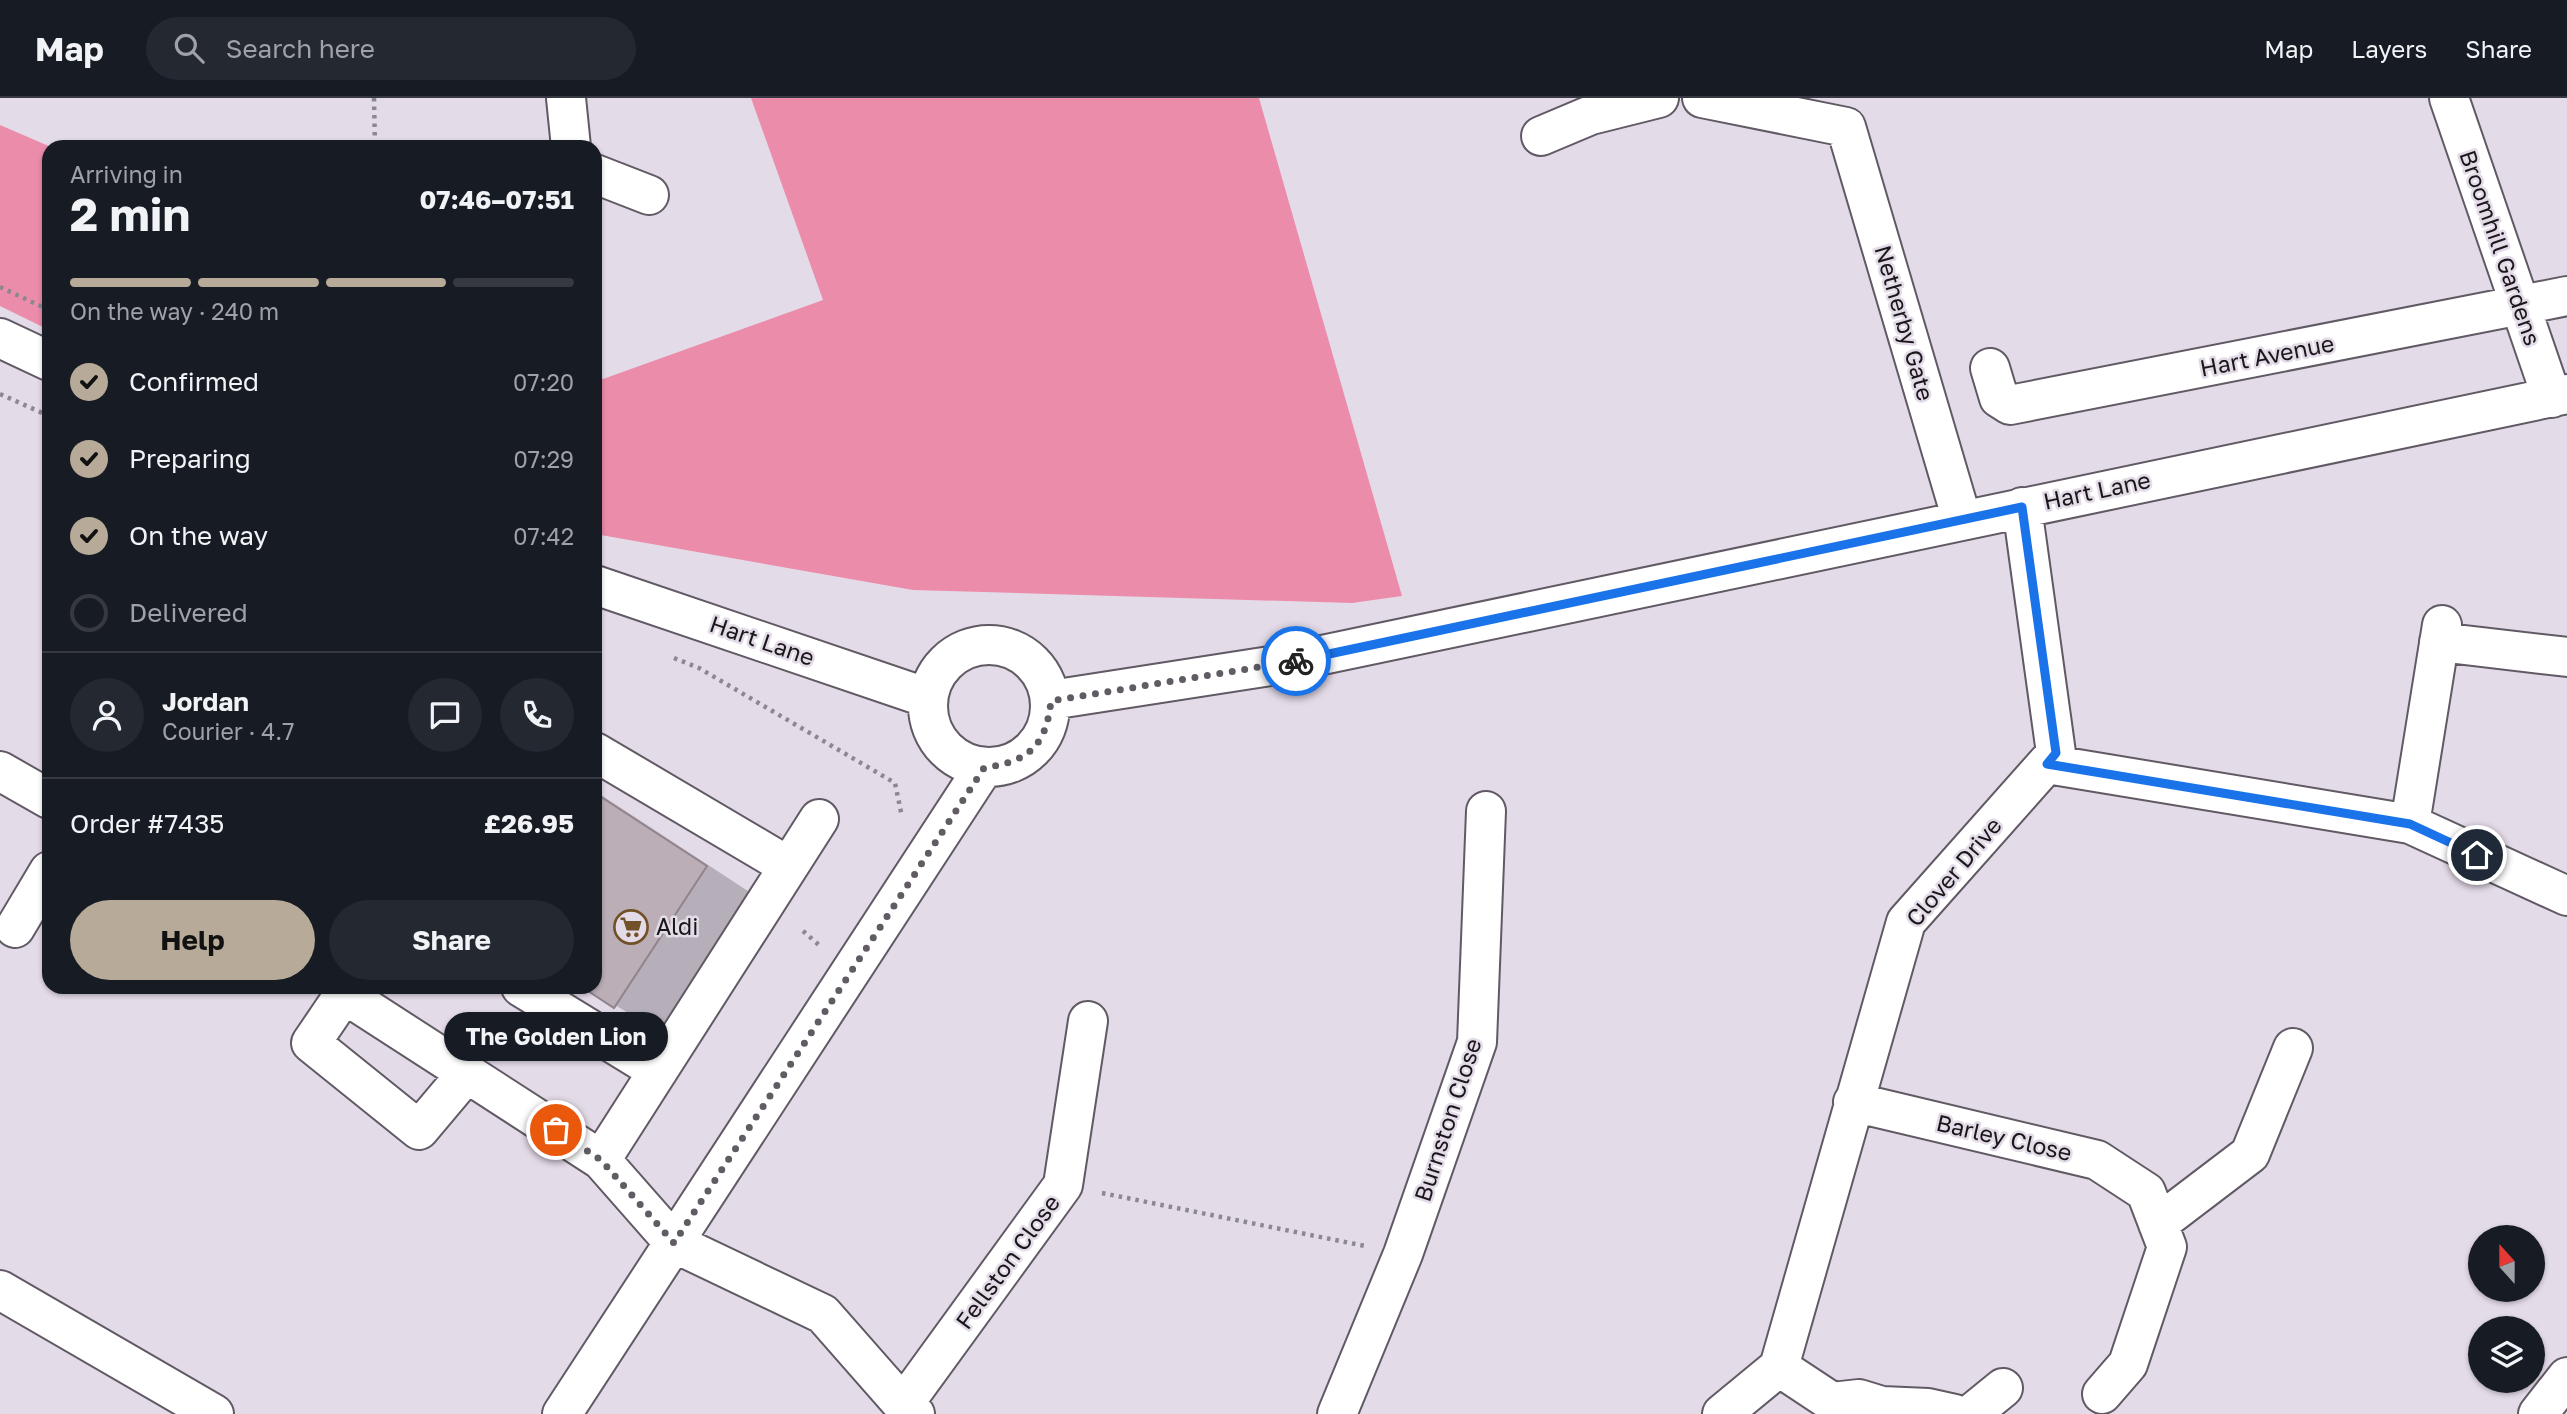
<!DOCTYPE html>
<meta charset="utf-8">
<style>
:root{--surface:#171b24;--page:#242831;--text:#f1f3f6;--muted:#9ea1a6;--line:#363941;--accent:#b8aa99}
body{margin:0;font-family:"Golos Text",sans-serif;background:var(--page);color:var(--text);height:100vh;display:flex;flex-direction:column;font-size:26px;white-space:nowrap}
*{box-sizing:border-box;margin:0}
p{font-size:23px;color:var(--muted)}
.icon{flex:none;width:38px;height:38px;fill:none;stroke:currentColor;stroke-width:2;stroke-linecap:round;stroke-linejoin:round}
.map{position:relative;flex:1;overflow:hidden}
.details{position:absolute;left:42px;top:42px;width:560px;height:854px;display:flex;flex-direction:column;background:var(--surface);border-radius:21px;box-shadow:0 2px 5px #0004}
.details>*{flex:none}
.needle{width:46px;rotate:339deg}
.fabs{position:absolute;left:2468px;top:1127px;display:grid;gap:14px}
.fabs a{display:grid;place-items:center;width:77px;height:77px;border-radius:50%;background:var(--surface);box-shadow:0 2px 5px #0004;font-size:35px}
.pin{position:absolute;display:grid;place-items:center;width:60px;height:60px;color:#fff;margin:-30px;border:4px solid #fff;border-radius:50%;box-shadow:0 2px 7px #0007}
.courier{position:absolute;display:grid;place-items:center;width:70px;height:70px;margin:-35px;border:5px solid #1a73e8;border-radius:50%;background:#fff;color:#222;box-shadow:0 2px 9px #0007}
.bubble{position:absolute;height:49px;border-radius:24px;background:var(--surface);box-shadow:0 2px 5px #0004;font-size:23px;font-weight:700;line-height:49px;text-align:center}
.head em{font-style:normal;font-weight:700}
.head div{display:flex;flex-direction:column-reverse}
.head{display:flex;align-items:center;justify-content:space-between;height:119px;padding:0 28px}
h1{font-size:46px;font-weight:700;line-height:52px}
.bar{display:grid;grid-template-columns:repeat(4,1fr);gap:10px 7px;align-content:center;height:84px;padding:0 28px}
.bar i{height:9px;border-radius:5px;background:var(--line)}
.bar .selected{background:var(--accent)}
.bar p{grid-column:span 4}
.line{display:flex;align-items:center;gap:18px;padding:0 28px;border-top:2px solid var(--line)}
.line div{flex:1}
.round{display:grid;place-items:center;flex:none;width:74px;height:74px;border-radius:37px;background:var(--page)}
ol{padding:0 28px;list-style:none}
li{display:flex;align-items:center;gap:21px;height:77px}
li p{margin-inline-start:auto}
li .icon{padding:7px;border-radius:50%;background:var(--accent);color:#111;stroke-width:4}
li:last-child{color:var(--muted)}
li i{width:38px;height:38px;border:4px solid var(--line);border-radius:50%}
.primary-button{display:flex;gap:14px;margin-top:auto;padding:14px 28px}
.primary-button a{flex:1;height:80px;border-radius:42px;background:var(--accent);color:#111;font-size:28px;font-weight:700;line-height:80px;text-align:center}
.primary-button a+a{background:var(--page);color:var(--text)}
header{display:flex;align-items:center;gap:42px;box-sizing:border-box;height:98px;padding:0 35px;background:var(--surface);border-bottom:2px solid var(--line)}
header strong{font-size:33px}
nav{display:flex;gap:38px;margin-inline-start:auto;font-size:24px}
.search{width:490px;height:63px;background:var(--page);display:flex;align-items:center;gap:18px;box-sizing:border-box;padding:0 24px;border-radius:38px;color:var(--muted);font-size:26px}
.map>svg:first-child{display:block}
</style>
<header>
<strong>Map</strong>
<div class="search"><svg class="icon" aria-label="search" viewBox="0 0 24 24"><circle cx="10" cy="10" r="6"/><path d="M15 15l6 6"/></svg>Search here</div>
<nav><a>Map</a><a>Layers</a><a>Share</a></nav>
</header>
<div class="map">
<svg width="2567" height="1316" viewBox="0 0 2567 1316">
<rect width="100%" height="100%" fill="#e4dbe8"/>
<path fill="#eb8caa" d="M751,0H1259L1402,498L1352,505L913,492L595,436V278L603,281L823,202Z
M0,27L51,49H49V232L0,208Z"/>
<path fill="#0003" d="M595,693L751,795L660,934L585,889H595Z"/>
<path fill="#bcaeb7" stroke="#91848d" stroke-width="2" d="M595,695L707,768L614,910L582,889H595Z"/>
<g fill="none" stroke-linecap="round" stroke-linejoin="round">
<g stroke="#615964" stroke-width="42">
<path id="minor" d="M566,0L571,49
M1702,0L1846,29L1962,422
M2449,0L2552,300
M1541,38L1591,17L1659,0
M595,76L649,97
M0,240L49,263
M1990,270L1999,300L2010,307L2567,198
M595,487L928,600
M2439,544L2567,559
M928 608a61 61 0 1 1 122 0a61 61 0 1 1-122 0Z
M1051,602L1270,568L2567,296
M595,654L788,768
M2047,666L2410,726L2567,798
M0,673L49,701
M2410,726L2442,527
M15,830L49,773
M349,889L311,945L419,1032L467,975
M521,889L658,973
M344,896L601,1062L674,1145L823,1216L903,1307L915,1316
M1853,1004L2097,1062L2146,1094L2167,1149L2128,1266L2102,1296
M601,1062L819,721
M2158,1126L2250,1056L2293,950
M0,1192L214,1316
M1779,1269L1832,1304L1859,1301L1882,1308L1928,1310L1955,1316
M903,1307L1063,1087L1088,923
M562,1316L984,669
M1337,1316L1403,1156L1477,944L1486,713
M1722,1316L1779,1269L1906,824L2056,655L2022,409
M1971,1316L2003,1290
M2538,1316L2567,1279"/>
</g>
<path stroke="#8d8790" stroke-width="4.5" stroke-dasharray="3.5 5" stroke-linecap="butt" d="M374,0L375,49
M0,189L49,212
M0,296L49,318
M674,560L699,570L895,685L902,719
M803,833L819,847
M1102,1095L1365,1148"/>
<use href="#minor" stroke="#fff" stroke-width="38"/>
</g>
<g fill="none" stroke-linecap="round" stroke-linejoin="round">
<path stroke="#615c63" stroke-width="7" stroke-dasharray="0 12.6" d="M556,1032L601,1062L674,1145L984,670C1029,663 1046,648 1051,603L1296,563"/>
<path stroke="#1a73e8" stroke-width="9" d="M1296,563L2022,409L2056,655L2047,666L2410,726L2477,757"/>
</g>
<defs>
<g id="supermarket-ring" transform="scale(1.75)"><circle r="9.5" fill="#e4dbe8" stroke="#725128" stroke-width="1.5"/><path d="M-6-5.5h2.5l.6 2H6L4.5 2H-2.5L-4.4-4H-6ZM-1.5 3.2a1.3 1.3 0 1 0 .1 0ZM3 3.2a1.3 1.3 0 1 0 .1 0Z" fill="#725128"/></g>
</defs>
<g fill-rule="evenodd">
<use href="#supermarket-ring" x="631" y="829"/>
</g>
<g text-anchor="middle" stroke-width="5" stroke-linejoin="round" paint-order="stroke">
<g font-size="23" fill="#1a171b" stroke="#e4dbe8">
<text transform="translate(2500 150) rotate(71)" y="8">Broomhill Gardens</text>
<text transform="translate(1904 225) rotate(74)" y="8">Netherby Gate</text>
<text transform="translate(2267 258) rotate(-11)" y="8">Hart Avenue</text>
<text transform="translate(2097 393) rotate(-12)" y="8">Hart Lane</text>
<text transform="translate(762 543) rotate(19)" y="8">Hart Lane</text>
<text transform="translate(1954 774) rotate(-50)" y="8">Clover Drive</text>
<text transform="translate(1448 1022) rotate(-72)" y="8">Burnston Close</text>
<text transform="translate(2004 1040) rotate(13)" y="8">Barley Close</text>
<text transform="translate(1008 1164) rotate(-54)" y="8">Fellston Close</text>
</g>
<g font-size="23" fill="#1a171b" stroke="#e4dbe8" text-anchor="start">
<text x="656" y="837">Aldi</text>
</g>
</g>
</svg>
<div class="fabs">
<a><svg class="needle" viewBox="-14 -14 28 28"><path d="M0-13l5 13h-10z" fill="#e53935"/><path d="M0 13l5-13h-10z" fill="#9ea1a6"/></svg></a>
<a><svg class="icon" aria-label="layers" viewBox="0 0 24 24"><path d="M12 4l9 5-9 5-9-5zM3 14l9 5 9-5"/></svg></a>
</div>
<div class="pin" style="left:556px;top:1032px;background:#ea580c"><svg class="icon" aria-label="bag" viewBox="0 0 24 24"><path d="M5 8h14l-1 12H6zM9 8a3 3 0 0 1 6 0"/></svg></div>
<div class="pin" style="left:2477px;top:757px;background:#1f2937"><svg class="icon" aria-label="home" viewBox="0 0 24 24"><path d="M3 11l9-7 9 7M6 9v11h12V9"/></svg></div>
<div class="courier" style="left:1296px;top:563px"><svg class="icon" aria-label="bike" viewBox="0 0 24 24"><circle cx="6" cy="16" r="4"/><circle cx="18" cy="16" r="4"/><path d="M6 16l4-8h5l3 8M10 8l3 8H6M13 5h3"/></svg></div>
<div class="bubble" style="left:444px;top:914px;width:224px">The Golden Lion</div>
<section class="details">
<div class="head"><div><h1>2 min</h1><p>Arriving in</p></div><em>07:46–07:51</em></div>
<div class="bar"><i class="selected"></i><i class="selected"></i><i class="selected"></i><i></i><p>On the way · 240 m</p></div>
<ol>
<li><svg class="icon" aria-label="check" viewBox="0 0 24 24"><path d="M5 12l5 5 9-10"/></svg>Confirmed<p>07:20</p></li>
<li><svg class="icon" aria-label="check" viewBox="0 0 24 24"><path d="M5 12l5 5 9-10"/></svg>Preparing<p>07:29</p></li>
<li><svg class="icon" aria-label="check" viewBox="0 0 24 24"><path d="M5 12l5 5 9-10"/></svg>On the way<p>07:42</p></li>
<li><i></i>Delivered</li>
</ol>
<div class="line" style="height:126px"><a class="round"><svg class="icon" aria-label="person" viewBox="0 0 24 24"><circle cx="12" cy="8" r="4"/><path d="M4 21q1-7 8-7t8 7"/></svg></a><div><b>Jordan</b><p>Courier · 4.7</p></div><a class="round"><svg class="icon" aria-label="chat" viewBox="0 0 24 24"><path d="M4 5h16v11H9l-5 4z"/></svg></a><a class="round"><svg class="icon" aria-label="phone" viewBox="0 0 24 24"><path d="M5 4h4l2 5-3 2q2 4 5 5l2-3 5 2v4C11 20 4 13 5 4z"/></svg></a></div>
<div class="line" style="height:91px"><div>Order #7435</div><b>£26.95</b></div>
<div class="primary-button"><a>Help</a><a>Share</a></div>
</section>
</div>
